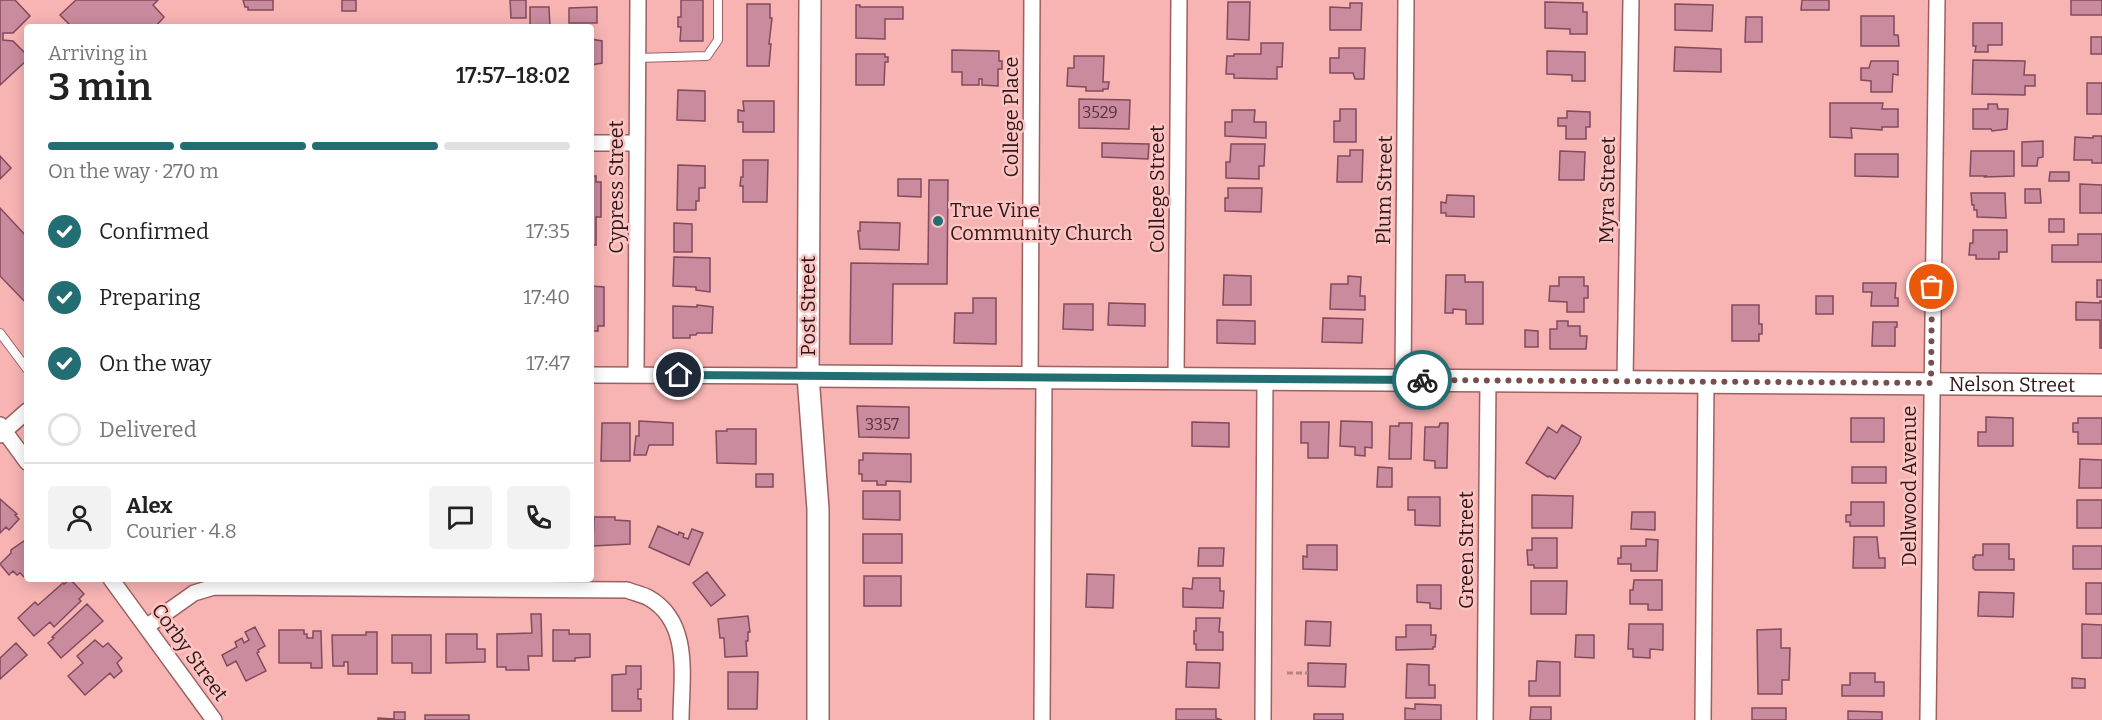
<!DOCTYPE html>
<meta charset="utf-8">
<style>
:root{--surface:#fff;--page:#f2f2f2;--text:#222;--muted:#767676;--line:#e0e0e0;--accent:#236e72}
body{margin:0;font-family:Bitter,serif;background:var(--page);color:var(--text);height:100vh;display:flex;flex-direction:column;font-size:22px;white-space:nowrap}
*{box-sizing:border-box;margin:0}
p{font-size:20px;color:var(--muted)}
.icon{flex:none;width:33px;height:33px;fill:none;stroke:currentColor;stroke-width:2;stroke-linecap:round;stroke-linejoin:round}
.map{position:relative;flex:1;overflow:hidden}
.panel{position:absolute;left:24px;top:24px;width:570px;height:558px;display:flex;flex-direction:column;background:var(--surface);border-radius:6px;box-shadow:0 3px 15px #0003}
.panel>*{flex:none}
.pin{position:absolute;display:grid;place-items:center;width:51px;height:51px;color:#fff;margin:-26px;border:3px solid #fff;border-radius:50%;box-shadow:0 2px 6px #0007}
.courier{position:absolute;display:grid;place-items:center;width:60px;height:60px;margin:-30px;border:4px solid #236e72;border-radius:50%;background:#fff;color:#222;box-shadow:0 2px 8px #0007}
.overview em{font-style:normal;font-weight:600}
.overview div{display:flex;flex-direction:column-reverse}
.overview{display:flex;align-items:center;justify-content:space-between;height:102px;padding:0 24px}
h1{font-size:39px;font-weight:600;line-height:45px}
.bar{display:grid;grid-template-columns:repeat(4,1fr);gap:9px 6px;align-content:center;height:72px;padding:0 24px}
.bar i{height:8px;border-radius:4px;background:var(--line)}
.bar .active{background:var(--accent)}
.bar p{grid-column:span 4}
.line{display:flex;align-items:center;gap:15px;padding:0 24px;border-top:2px solid var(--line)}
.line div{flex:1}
.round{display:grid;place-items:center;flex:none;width:63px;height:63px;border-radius:6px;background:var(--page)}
ol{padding:0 24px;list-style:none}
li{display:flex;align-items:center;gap:18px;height:66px}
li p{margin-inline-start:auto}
li .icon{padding:6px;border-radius:50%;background:var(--accent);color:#fff;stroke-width:4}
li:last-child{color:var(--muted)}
li i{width:33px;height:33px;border:3px solid var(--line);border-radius:50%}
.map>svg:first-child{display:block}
</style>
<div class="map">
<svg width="2102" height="720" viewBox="0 0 2102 720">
<rect width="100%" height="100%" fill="#f7b4b3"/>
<path fill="#c98b9d" stroke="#824a5c" stroke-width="1.5" d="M0,0H15L30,16L13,33H3V40L13,41L27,55V60L0,85Z
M76,0H158L153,5L164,17L155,27H72L60,15Z
M243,0H273V10H248V7H245Z
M342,0H356V11H342Z
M510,0H526V18H511Z
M681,0H703V41H680L681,27H678V17H681Z
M1802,0H1829V10H1801Z
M2071,0H2102V15H2071Z
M1228,2H1250L1249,40L1227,39Z
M1545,2L1583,3V12H1587V34H1570V29L1545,28Z
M1350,3H1362L1361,30H1330V7L1350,8Z
M747,4H770V18H772L769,44H771L769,66H747Z
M1675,4L1713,5L1712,31L1675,30Z
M856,5H860V7H903V19H885V39L856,38Z
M530,7H549L550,27H530Z
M597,7V23H569V8Z
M1861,16H1894V35H1898L1899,46H1861Z
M1746,17H1762V42H1745Z
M1973,23H2002V45H1988V52H1975L1976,46H1973Z
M2091,37H2102V54H2091Z
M591,39L602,41V63L591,65Z
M1261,43H1283L1282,67H1277V79L1234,78V74H1226L1227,56H1234V54H1261Z
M1675,47L1721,49V72L1674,71Z
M1339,48H1365L1364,79H1355L1353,73H1330V58H1339Z
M952,50L999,51V61H1002V69H998V86L982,85V79H979V85H962V72H952Z
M1547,51L1585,52V81H1572V75L1547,74Z
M856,54H885V57H888V62H885L884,85H856Z
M1074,56H1104L1103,82H1109L1108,89H1103V91H1086V87L1067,86L1068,68H1074Z
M1973,60L2025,61L2024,75H2035V86H2025V95L1972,94Z
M1871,61H1898V75L1893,74L1892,92H1871V81L1861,80V68H1869Z
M2087,83H2102V114H2087Z
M678,90L705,91V121L677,120Z
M1079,99L1130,100L1129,129L1079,128Z
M743,101H774V132H743V122H738V110L744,111Z
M1830,103H1883L1882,109H1898V127H1882V130L1851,128L1852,138L1830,137Z
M1988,104H1997L1998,109H2008L2007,129L1992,131L1991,129H1973V109H1988Z
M1340,109H1356V142H1334V121H1340Z
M1232,110H1255L1254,122H1266V138L1225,136V122H1232Z
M1567,111L1590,112V127H1586V139H1566V126H1558V118H1567Z
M2093,136H2102V163H2092V160H2074L2075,137L2093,138Z
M2043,141V157L2038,158L2037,166H2022V142Z
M1102,143L1149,144L1148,159L1102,157Z
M1231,144H1265L1264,166H1259V179L1226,178V162H1230Z
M1350,150H1363L1362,182H1337L1338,156H1350Z
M1560,151L1585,152L1584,180H1559Z
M1971,151H2014V176L1985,177L1986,176H1970Z
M1855,154H1898V177L1855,176Z
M0,156L11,168L0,179Z
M743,160H768L767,202H743V186H740L741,177H743Z
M678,165L705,166V188H699V201H696V210H677Z
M2050,172H2069V181H2049Z
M591,176H596V182H601V217H596V245H591Z
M898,179H921V197L898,196Z
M929,180H948L947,284H893L892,344H850L851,263L928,264Z
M2080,184L2102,185V213H2080Z
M1228,188H1262L1261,212L1225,211V198H1228Z
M2025,189H2040L2041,203H2025Z
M1971,193H2005L2006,218L1977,217V210H1974V205H1972Z
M1447,195L1474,196V217L1446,216V213H1441V202L1446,203Z
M0,208L27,237V304L0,276Z
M2049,219H2064V232H2049Z
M860,222L900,223L899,250L860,249L858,231H860Z
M674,223L692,224V252H674Z
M1973,230H2007V252H1999V259H1976V255H1969L1970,243H1973Z
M2078,234H2102V262H2052V245H2078Z
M674,257L710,258V292L696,290V287L673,286Z
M1224,275L1251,276V305H1223Z
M1446,275H1465V282H1483V324H1466V310L1453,309V313H1445Z
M1348,276L1361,277L1360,296H1365V310L1330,309L1331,284H1348Z
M1559,277H1584V286H1588V298H1584V312H1567V302L1549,301L1550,286H1559Z
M2097,280H2102V297H2097Z
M1863,283H1896L1895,298H1898V306H1871L1872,292H1863Z
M591,286L604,287V326H598V331H591Z
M1816,296H1833V314H1816Z
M973,298H996V344L954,343L955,313H973Z
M2100,301H2102V348H2100V320H2076V302L2100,303Z
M1109,303L1145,304V326L1108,325Z
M1064,304H1093V330L1063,329Z
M697,305L713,307L712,333H697L696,335H690V338H673V306L697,307Z
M1732,305H1759V324H1762V334H1759V341H1732Z
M1323,318L1363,319L1362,343L1322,342Z
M1217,320L1255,321V344L1217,343Z
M1557,321H1568V326H1580V336H1587L1586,349H1550V329H1557Z
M1873,322H1897V327H1895V346H1872Z
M1525,330L1538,331V347H1525Z
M857,406L909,407V438L859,437Z
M1986,417L2013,418V446H1978V432H1986Z
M1851,418H1884V442H1851Z
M2078,418H2102V444H2078V432H2073V423H2078Z
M639,421L673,423V445H649L646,455H634L636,436H639Z
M1341,421L1372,422V448L1365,447V456L1355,455V447L1340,446Z
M1192,422L1229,423V447L1192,446Z
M1301,422H1329L1328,458H1308V443H1301Z
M602,423H630V461H601Z
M1399,423H1412L1411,459H1389L1390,426H1399Z
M1440,423H1448L1447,468H1435V461L1424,460L1425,427H1439Z
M1562,425L1581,437L1579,443L1555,479L1549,476L1548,477L1526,463L1548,427L1557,433Z
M727,429H756V464L717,463L716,431H727Z
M863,453L911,454V482L886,481V485H877V481H862V474H859V460H863Z
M2080,459L2102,460V488H2079Z
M1378,467L1392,468V487H1377Z
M1852,467H1886V483H1852Z
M756,474H773V487H756Z
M863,491H900V520L863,519Z
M1532,495L1573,496L1572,528H1532Z
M1408,497H1440V526L1415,525V510H1408Z
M0,499L17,514L15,515L19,519L9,530L6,527L0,533Z
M2077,500H2102V528H2077Z
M1851,502H1884V526H1850V522H1846V515H1851Z
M1632,512H1655V530L1631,529Z
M594,517H615V520L630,521V544L593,546Z
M658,526L678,535L679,532L684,534L683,537L688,539L692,529L703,533L689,565L649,547Z
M863,534H902V563H863Z
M1854,537H1877L1879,558H1885V568H1853Z
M1532,538H1557V568H1534V565H1528L1527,550H1532Z
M27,539V574L24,577L20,573L17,575L13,571L9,575L0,564L11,553V550Z
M1646,539L1658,540L1657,571H1631V564H1618V558H1621V546H1646Z
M1983,544H2009V559H2014V570H1975L1973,568V557H1975V555H1983Z
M1307,545H1337V570L1303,569V556L1307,557Z
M2073,546H2102V569H2073Z
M1199,548H1224L1223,566H1198Z
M707,572L725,595L711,606L693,583Z
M1087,574L1114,575L1113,608L1086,607Z
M864,576H901V606H864Z
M1193,578H1220V591H1224L1223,608L1183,607V588L1192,589Z
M70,579L84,594L79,599L81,601L54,627L50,622L34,636L18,618L35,602L38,605L63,583L64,584Z
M1634,580H1662V610H1648V604H1630V590H1633Z
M1531,581H1567L1566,614H1531Z
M2086,583H2102V614H2086Z
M1417,585H1441V609L1430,608V603L1417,602Z
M1979,592L2014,593L2013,617L1978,616Z
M87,604L103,621L61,658L48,643L54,638L52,637Z
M531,614H541L542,656H528L529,670H506V667H497V634L532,633Z
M748,616L750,632H748V641H746L747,656L725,657L724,638H720L718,619Z
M1196,618H1220L1219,632H1223V650H1196V644H1194V631H1196Z
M1306,621L1331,622L1330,646L1305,645Z
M1629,624H1663V650L1650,649V658L1633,657V649H1628Z
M2082,624L2102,625V658H2082Z
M1406,625H1431V635H1436L1435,647H1433V649L1396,650V637H1406Z
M255,627L265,646L258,650L259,652L257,653L266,671L246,681L236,661L227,666L222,655L237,647L235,642L242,638L244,643L249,640L245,632Z
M1781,629V648H1790L1789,680H1782V694H1758L1757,630Z
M279,630H304V634H307V638H313V631H321L322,668H311V663H279Z
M553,630H569V634H590V657L575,658V661H553Z
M366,632H377V674H348V662H344V666H333L332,635H366Z
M446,634H477V649H485V662L446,663Z
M392,635H431V673H412V663H392Z
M1576,635H1594V658L1575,657Z
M95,640L103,647L108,643L122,658L117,663L122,671L114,678L110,673L85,695L68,676L83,663L77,656Z
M16,643L27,655L0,679V658Z
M1537,661L1560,662V696H1529V681H1536Z
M1187,662L1220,663L1219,688L1186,687Z
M1308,663L1346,664L1345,687L1308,686Z
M1407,664L1429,665V685H1435V698H1406Z
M626,666H641V689H638V699H641V711H612V675L626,674Z
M728,672H758L757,709H728Z
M1850,673H1875V682H1884V696H1842V685H1850Z
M2072,678L2085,679V688H2072Z
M1415,704L1441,705V720H1405V708L1415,709Z
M1531,707H1551V720H1530Z
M1752,708H1786V720H1752Z
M1176,709H1216V718L1222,720H1176Z
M1848,711L1882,712V720H1848Z
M394,712H405V720H378V718L394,719Z
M1314,714H1343V720H1314Z
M425,715H469V720H425Z"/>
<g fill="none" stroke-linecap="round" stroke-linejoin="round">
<g stroke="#9c6060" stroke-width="10">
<path id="lane" d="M638,58L707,56L718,40V0
M0,333L27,369"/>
</g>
<g stroke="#9c6060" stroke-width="18">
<path id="street" d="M591,143H637
M591,375L808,376
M636,375L638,0
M1030,378L1032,0
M1176,378L1179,0
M1403,380L1406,0
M1625,381L1631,0
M0,425L27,462
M0,435L27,411
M111,579L214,720
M146,627L194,593L214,587L627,590C634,593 642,594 649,598C692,623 681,678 681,720
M1042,720L1044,378
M1263,720L1265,378
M1485,720L1488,380
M1703,720L1706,382
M1928,720L1937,0"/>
</g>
<g stroke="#9c6060" stroke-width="24">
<g id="secondary">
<path d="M810,0L808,376L818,509V720"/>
<path id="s1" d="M808,376L2102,385"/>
</g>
</g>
<path stroke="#b78281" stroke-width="3" stroke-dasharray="6 3" stroke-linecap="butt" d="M1287,673H1308"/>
<use href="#lane" stroke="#fff" stroke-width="8"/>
<use href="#street" stroke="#fff" stroke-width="15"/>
<use href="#secondary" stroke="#fff" stroke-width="21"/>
</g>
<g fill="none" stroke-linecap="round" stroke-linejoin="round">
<path stroke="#764f4e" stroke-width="6" stroke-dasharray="0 10.8" d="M1422,380L1931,383L1932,287"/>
<path stroke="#236e72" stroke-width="8" d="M679,375L1422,380"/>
</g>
<circle fill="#236e72" stroke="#fcc5c4" stroke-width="2" cx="938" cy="221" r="6"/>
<g text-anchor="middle" stroke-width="5" stroke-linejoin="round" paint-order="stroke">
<g font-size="16" fill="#573539">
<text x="1100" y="118">3529</text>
<text x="882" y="430">3357</text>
</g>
<g font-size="20" fill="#311818" stroke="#fcc5c4">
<text transform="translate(1011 117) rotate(-90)" y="7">College Place</text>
<text transform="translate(616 187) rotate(-90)" y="7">Cypress Street</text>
<text transform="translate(1157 189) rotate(-90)" y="7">College Street</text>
<text transform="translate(1384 190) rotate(-89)" y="7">Plum Street</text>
<text transform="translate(1607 190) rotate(-89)" y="7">Myra Street</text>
<text transform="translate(808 306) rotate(-90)" y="7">Post Street</text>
<text dy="7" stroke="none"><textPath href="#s1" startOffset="1204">Nelson Street</textPath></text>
<text transform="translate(1909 486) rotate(-90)" y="7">Dellwood Avenue</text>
<text transform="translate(1466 550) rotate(-90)" y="7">Green Street</text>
<text transform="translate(190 652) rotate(54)" y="7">Corby Street</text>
</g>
<g font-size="20" fill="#311818" stroke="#fcc5c4" text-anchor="start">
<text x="950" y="217">True Vine<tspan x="950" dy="23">Community Church</tspan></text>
</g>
</g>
</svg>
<div class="pin" style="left:1932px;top:287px;background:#ea580c"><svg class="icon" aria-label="bag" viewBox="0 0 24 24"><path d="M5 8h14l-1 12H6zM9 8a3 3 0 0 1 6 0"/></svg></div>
<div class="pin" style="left:679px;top:375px;background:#1f2937"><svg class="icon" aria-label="home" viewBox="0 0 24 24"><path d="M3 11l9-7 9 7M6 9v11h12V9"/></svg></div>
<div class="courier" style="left:1422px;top:380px"><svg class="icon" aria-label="bike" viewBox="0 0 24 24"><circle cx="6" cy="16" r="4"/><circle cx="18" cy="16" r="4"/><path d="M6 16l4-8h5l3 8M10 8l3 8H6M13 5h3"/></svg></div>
<section class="panel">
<div class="overview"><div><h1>3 min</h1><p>Arriving in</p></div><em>17:57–18:02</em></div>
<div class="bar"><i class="active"></i><i class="active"></i><i class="active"></i><i></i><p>On the way · 270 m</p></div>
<ol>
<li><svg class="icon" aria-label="check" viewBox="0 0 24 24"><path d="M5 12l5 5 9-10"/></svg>Confirmed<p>17:35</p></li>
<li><svg class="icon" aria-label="check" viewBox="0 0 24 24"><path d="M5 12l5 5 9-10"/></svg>Preparing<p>17:40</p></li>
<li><svg class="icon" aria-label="check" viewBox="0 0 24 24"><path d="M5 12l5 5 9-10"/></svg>On the way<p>17:47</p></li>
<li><i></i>Delivered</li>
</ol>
<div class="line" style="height:108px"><a class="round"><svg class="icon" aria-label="person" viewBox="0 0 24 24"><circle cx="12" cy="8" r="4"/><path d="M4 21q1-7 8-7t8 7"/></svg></a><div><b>Alex</b><p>Courier · 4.8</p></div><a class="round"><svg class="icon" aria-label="chat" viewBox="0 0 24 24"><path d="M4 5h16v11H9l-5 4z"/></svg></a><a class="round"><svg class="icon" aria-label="phone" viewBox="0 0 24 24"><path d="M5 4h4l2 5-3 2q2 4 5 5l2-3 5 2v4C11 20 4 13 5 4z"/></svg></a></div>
</section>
</div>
